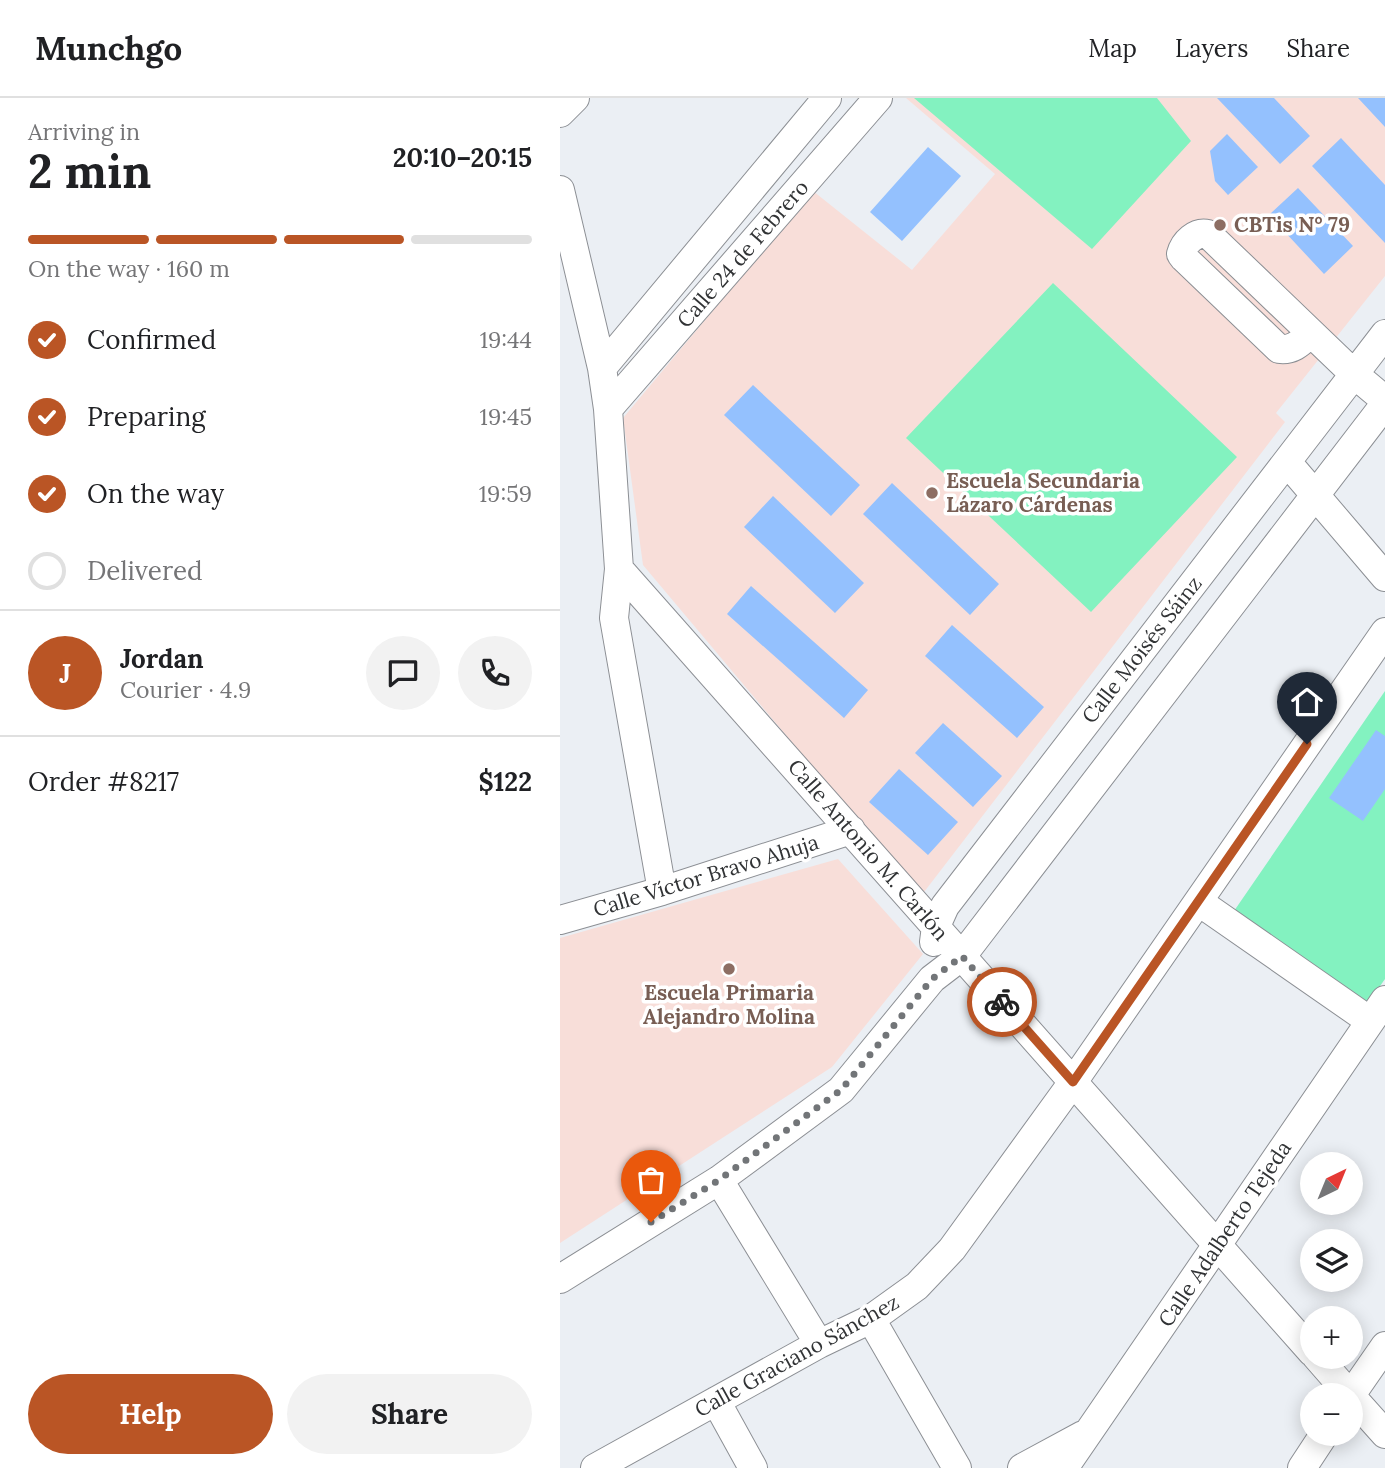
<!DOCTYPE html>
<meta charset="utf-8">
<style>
:root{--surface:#fff;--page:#f2f2f2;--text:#202124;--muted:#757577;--line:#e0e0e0;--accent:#ba5525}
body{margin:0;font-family:Lora,serif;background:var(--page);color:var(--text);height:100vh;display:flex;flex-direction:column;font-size:26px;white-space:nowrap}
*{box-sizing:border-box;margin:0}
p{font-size:23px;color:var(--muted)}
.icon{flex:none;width:38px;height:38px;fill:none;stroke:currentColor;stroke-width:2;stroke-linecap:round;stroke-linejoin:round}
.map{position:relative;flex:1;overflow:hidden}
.details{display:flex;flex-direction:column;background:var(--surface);width:560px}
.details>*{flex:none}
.needle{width:46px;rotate:43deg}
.controls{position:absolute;left:740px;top:1054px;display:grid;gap:14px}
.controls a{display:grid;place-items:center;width:63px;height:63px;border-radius:50%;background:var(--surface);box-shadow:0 4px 18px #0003;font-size:35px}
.pin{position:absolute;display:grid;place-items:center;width:60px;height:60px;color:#fff;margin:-72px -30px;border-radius:50% 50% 50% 0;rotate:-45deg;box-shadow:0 0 7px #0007}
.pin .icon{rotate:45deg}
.courier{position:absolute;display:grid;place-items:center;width:70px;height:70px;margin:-35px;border:5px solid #ba5525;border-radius:50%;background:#fff;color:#222;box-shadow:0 2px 9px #0007}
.summary em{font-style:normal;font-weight:700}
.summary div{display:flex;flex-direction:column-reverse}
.summary{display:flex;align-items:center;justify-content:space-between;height:119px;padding:0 28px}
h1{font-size:46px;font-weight:700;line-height:52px}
.bar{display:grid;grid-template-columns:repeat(4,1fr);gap:10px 7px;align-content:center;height:84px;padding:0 28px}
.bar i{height:9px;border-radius:5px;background:var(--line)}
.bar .active{background:var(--accent)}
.bar p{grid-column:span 4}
.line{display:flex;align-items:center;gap:18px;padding:0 28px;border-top:2px solid var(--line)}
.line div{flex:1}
.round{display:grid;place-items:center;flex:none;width:74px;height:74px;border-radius:37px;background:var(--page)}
ol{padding:0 28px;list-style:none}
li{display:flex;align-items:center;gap:21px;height:77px}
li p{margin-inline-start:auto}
li .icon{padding:7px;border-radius:50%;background:var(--accent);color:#fff;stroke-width:4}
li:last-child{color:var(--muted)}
li i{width:38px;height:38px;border:4px solid var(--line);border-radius:50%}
.cta{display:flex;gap:14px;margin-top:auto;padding:14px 28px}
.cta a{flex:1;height:80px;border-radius:42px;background:var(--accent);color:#fff;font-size:28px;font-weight:700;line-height:80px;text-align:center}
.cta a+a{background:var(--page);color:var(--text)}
header{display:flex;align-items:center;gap:42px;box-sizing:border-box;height:98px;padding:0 35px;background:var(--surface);border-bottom:2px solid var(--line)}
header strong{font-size:33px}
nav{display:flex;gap:38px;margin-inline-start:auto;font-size:24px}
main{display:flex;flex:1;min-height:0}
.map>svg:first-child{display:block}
</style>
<header>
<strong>Munchgo</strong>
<nav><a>Map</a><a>Layers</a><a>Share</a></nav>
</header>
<main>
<section class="details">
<div class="summary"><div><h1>2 min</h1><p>Arriving in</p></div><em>20:10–20:15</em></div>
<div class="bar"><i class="active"></i><i class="active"></i><i class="active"></i><i></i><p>On the way · 160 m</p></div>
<ol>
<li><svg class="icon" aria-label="check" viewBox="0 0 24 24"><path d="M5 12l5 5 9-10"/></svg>Confirmed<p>19:44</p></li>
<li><svg class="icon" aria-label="check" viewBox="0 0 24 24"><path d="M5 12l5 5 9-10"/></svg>Preparing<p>19:45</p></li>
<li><svg class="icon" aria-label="check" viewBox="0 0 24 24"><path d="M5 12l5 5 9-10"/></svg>On the way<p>19:59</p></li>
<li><i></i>Delivered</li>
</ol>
<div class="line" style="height:126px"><b class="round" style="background:var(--accent);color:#fff">J</b><div><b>Jordan</b><p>Courier · 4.9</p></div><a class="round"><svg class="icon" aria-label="chat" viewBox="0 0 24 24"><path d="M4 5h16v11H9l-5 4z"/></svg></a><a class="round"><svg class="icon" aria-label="phone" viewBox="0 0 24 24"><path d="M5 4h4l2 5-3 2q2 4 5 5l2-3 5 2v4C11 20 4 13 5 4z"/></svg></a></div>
<div class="line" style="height:91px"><div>Order #8217</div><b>$122</b></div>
<div class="cta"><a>Help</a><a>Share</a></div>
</section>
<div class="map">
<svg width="825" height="1370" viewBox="0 0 825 1370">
<rect width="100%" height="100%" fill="#ebeff4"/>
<path fill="#f8ded9" d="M346,0H825V178L716,315L725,324L361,798L83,467L63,320L253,93L352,172L435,76Z
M278,761L363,856L272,969L0,1145V840Z"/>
<path fill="#83f2c0" d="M354,0H597L631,43L532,151Z
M493,185L677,359L531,514L346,340Z
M825,593V881L808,905L674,813Z"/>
<path fill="#94c1fe" d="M657,0H714L750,38L720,66Z
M798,0H825V29Z
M667,36L698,69L668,97L655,83L650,53Z
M781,40L825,87V145L752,68Z
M368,49L401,78L342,143L310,114Z
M738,90L793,148L764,176L709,117Z
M193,287L300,387L271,418L164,317Z
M332,385L439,486L410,517L303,416Z
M213,398L304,485L275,515L184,429Z
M191,488L308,592L284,620L167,516Z
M392,527L484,609L457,640L365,558Z
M383,625L442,678L413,709L355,655Z
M816,632L825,638V691L803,723L769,700Z
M339,671L398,724L368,757L309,704Z"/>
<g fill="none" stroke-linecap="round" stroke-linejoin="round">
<g stroke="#8c8f94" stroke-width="30">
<path id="minor" d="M0,15L15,0
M0,92L42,270L48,311L59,471L54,520L102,793
M751,235C741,244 733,253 719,251L624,160L621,156C624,144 636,133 648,136L794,276L825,302
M42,270L267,0
M48,311L318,0
M727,364L825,479
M59,471L752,1254
M639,804L810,923
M0,822L102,793L291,732
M374,844L376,828L385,808L825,236
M159,1082L259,1246
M0,1181L159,1082L281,992L372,881L402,858L825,306
M311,1221L397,1370
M756,1258L790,1297
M791,1297L825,1248
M791,1298L825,1336
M156,1303L193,1370
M35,1370L259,1246L311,1221L357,1188L392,1151L513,984L825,534
M462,1370L523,1337
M504,1370L825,902
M742,1370L765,1335"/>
</g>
<use href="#minor" stroke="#fff" stroke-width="28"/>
</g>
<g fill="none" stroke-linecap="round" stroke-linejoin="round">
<path stroke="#727578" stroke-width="7" stroke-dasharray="0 12.6" d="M91,1124L159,1082L281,992L372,881L402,858L442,904"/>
<path stroke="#ba5525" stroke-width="9" d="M442,904L513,984L747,646"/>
</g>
<g fill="#8d6e63" stroke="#fff" stroke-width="2.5">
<circle cx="660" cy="127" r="7"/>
<circle cx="372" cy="395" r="7"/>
<circle cx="169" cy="871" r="7"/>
</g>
<g text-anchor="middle" stroke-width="7" stroke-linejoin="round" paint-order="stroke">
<g font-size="21" font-weight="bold" fill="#785e54" stroke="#fff" text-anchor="start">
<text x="674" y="134">CBTis N° 79</text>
<text x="386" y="390">Escuela Secundaria<tspan x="386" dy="24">Lázaro Cárdenas</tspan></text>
<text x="169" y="902" text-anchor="middle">Escuela Primaria<tspan x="169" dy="24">Alejandro Molina</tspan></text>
</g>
<g font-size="21" fill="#313335" stroke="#fff">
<text transform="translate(183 156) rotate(-49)" y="7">Calle 24 de Febrero</text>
<text transform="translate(582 552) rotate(-52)" y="7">Calle Moisés Sáinz</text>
<text transform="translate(308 752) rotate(49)" y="7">Calle Antonio M. Carlón</text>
<text transform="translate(146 778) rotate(-17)" y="7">Calle Víctor Bravo Ahuja</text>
<text transform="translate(665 1136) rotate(-56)" y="7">Calle Adalberto Tejeda</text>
<text transform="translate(237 1258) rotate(-29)" y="7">Calle Graciano Sánchez</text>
</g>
</g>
</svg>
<div class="controls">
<a><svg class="needle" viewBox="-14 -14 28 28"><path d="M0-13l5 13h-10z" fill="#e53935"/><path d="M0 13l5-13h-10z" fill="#757577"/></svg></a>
<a><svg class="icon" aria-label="layers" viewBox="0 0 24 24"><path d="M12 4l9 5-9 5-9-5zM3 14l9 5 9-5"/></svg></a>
<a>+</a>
<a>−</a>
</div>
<div class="pin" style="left:91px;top:1124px;background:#ea580c"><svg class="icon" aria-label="bag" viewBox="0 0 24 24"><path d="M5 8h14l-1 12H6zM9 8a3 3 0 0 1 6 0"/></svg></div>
<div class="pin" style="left:747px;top:646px;background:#1f2937"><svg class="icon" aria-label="home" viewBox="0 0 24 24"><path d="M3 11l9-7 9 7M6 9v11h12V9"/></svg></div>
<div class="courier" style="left:442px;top:904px"><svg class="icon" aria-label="bike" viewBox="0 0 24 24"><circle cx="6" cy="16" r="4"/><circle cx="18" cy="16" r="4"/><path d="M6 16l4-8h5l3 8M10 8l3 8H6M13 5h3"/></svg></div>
</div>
</main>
